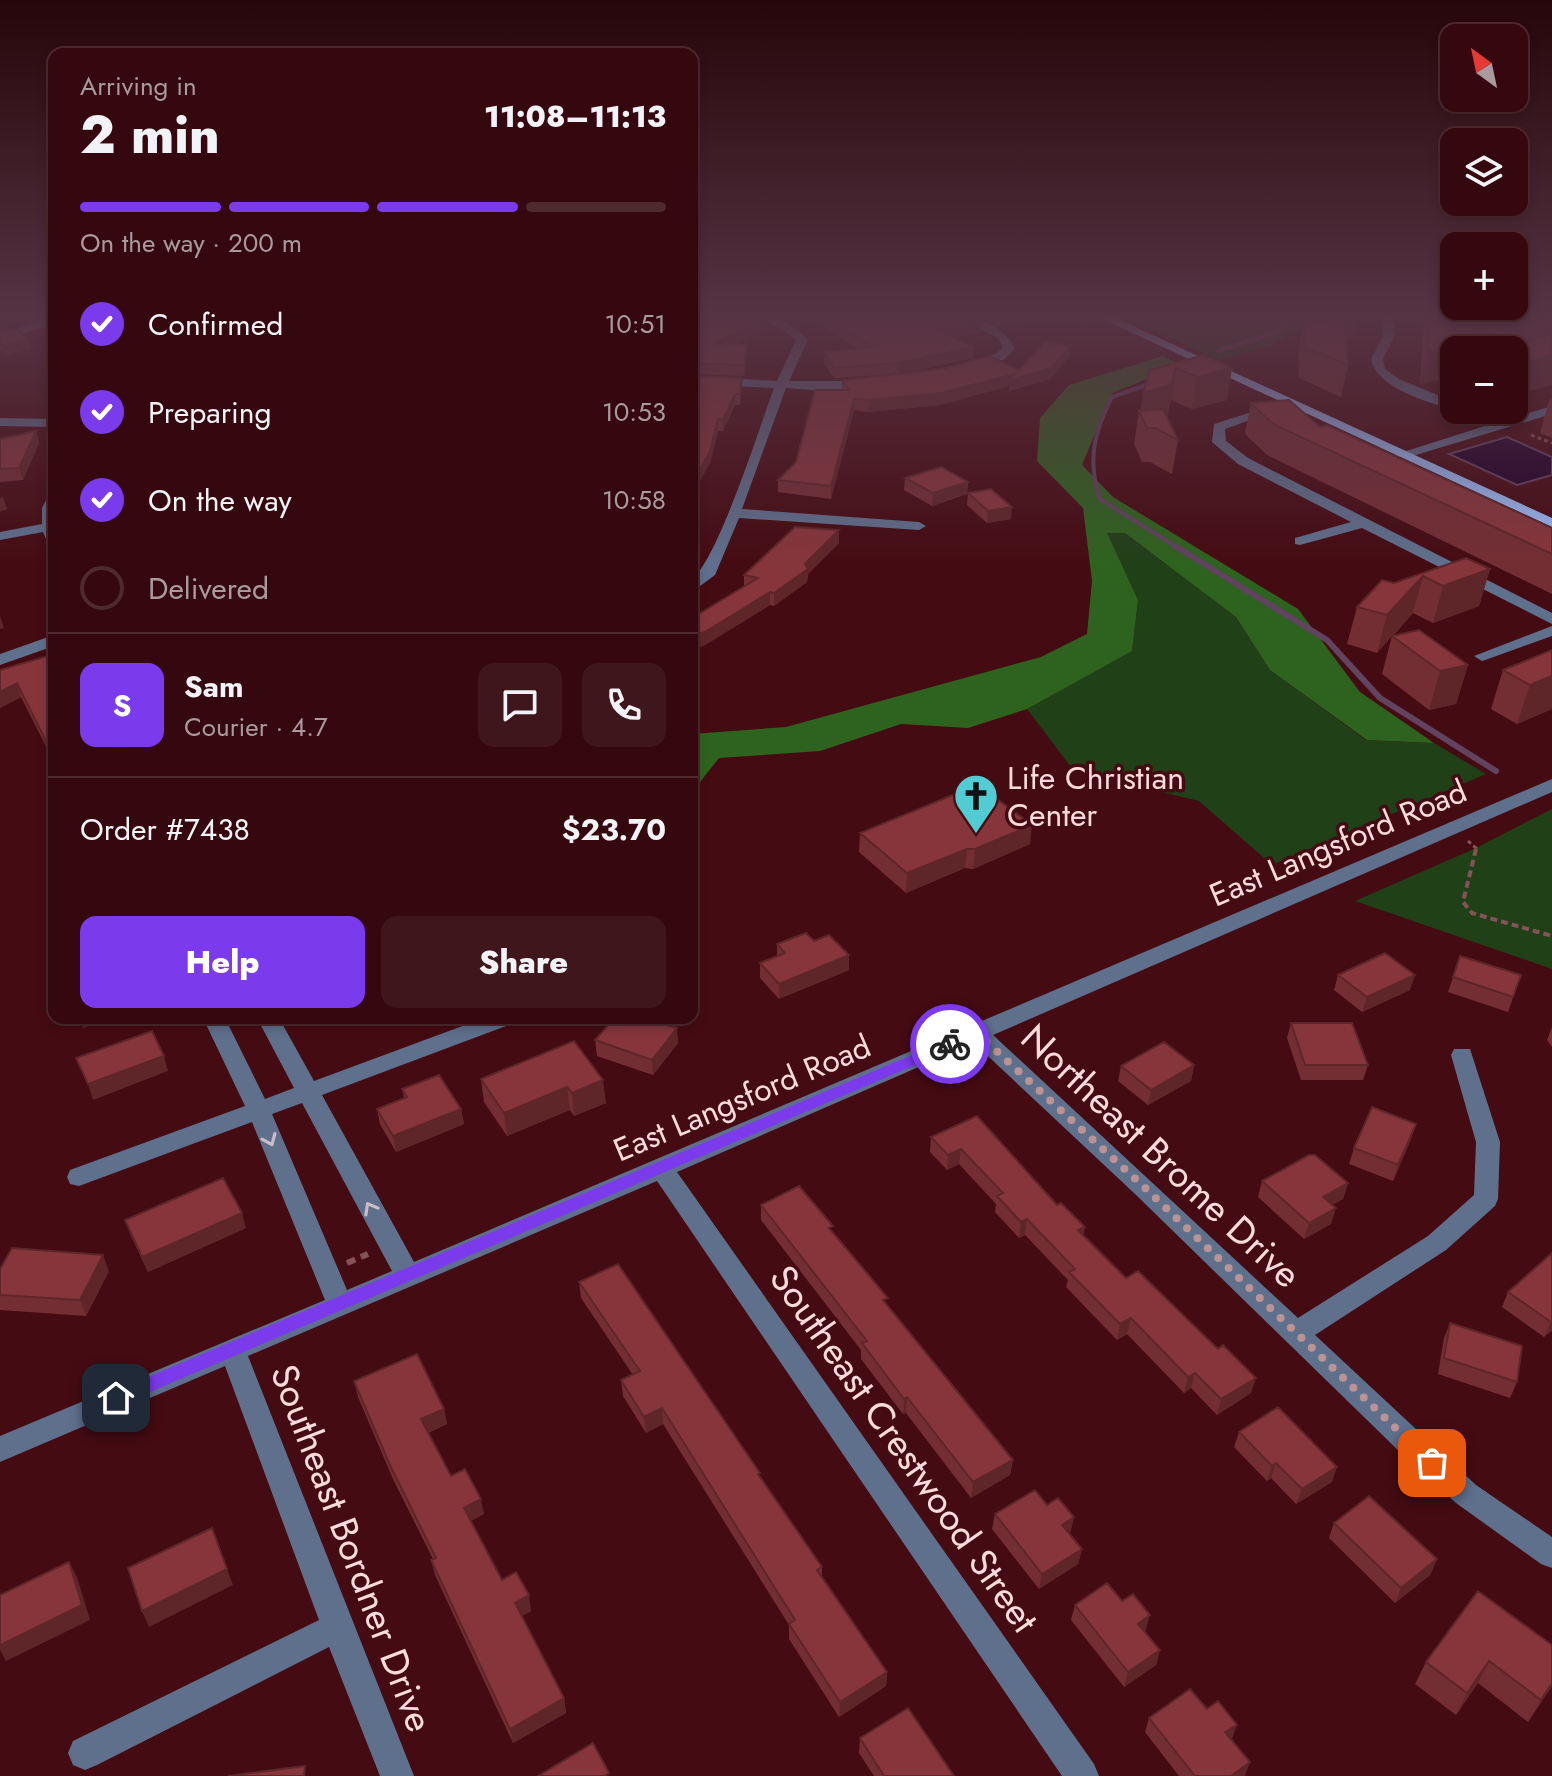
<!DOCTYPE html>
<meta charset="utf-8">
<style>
:root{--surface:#34080e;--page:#3f161c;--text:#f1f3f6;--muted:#a99a9e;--line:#4e292e;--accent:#7c3aed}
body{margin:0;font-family:Jost,sans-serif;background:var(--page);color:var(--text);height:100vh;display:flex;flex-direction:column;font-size:30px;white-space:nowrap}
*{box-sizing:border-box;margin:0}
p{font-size:26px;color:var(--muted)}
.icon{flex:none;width:44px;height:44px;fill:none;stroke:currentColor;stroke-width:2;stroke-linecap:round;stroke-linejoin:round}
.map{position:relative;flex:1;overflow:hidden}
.sheet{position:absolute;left:48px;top:48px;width:650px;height:976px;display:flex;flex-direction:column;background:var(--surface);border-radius:16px;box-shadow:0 4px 12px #0003,0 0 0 2px var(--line)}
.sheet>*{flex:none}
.needle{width:52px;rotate:327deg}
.fabs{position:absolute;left:1440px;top:24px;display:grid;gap:16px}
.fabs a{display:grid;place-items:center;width:88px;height:88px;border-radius:16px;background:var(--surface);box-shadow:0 4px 12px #0003,0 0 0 2px var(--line);font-size:40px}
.pin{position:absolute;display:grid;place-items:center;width:68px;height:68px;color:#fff;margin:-34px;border-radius:16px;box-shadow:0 4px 12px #0006}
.courier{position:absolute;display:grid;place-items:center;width:80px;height:80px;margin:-40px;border:6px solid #7c3aed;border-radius:50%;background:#fff;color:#222;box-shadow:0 2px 10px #0007}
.summary em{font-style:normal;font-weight:800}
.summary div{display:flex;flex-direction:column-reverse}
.summary{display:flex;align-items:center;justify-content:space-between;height:136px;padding:0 32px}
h1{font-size:52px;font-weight:800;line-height:60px}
.bar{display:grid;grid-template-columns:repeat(4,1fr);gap:12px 8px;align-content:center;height:96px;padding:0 32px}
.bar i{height:10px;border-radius:6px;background:var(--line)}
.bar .on{background:var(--accent)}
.bar p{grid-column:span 4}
.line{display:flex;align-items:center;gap:20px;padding:0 32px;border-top:2px solid var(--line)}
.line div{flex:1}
.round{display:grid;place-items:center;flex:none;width:84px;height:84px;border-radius:16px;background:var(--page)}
ol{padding:0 32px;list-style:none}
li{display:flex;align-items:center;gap:24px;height:88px}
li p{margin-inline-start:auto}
li .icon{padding:8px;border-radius:50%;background:var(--accent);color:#fff;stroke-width:4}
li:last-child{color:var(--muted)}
li i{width:44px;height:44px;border:4px solid var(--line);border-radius:50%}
.cta{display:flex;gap:16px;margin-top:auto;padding:16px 32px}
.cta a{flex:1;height:92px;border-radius:16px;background:var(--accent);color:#fff;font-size:32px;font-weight:800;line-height:92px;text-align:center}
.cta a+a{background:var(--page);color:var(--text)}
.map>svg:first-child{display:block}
</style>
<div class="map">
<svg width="1552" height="1776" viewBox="0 0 1552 1776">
<rect width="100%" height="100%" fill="#450b12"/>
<path fill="#204018" d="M1121,316H1304L1310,324L1269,346L1219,360Z
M1106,533H1125L1236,617L1270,670L1366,740L1434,743L1486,774L1272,865L1199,801L1119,782L1120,779L1095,773L1092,775L1074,771L1027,709L1132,650L1138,600Z
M1552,809V969L1355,901L1476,848Z"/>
<path fill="#2e631f" d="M1163,356L1181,365L1112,393L1082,465L1113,497L1298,609L1360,692L1434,743L1367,740L1270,670L1236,617L1125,533H1107L1138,600L1132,651L1027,709L968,728L901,724L820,751L719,758L692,792V734L786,727L1041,657L1087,634L1092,581L1083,508L1037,461L1040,418L1069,385Z"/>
<path fill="#200029" stroke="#61425f" stroke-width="2" d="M1507,437L1552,457V475L1517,485L1449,454Z"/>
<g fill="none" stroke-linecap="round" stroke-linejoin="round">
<path stroke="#61425f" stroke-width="4" d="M1218,351L1280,331L1288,316
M1152,383L1112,397C1094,432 1087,461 1100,499L1178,548"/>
<path stroke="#61425f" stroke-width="6" d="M1175,546L1327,640L1380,698L1496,771"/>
<path stroke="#835357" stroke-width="3" stroke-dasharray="4 3" stroke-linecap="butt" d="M1074,316L1086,322
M1531,435L1552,443
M1468,841L1476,848L1475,851"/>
<path stroke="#835357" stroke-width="4" stroke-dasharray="7 4" stroke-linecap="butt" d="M1476,849L1463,902L1472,913L1552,936"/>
<path stroke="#835357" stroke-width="6" stroke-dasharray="9 6" stroke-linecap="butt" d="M347,1263L368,1254"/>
<path fill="#5f708d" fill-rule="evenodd" d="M743,316C769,316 788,318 806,338L808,340L789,381H866L872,385C855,396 807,389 786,388L742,509L919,522L926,526L919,530L739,518L715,575L692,592V579C718,559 760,426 774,388L692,384V376L777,381L796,340L781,328Z
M957,316C980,316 1006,328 1015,349L1003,360L969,369V363L995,354L1003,348L999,339Z
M1382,316H1394L1395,335L1383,359L1385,369L1399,379L1454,402V410C1428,402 1376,388 1371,359L1383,335Z
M54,317V324L0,340V333Z
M1271,406L1281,409L1225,429L1226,441L1248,458L1552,613V624L1362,528L1300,545L1295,544V538L1351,522L1238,464L1212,442L1214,424Z
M1552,406V414L1406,458L1394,455L1488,425L1457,410H1474L1501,421Z
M0,418L54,419V427L0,426Z
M54,493V547L49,546L43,532L0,540V532L42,524V508L49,494Z
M1552,626V636L1488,659L1482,661L1474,656Z
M54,635V646L0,665V654Z
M1552,779V792L993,1035L1298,1318L1428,1236L1474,1195L1476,1142L1451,1055L1454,1049H1470L1500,1142L1498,1199L1495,1206L1446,1250L1315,1335L1476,1485L1552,1537V1568L1541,1564L1456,1503L1404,1456L1134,1193L974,1043L677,1172L1094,1764L1099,1776H1062L657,1181L248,1356L414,1776H380L329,1647L97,1765L85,1770L73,1765L68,1753L73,1741L319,1620L225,1366L0,1462V1436L325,1300L252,1122L79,1186L70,1184L67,1177L70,1170L245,1106L203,1018H225L265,1099L294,1088L257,1018H279L314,1081L484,1018H517L514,1023L322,1095L414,1262ZM302,1103L392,1271L347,1290L272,1114Z"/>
<path fill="#98bdf8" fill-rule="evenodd" d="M1096,316H1111L1552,518V527Z"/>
</g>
<path fill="#732e33" d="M774,316H801L789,321Z
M807,316H971L980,332L954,338L973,347V358L899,374L1019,370L1070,356L1050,379L1009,391V386L940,405L868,412L854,410L831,499L778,492V480L796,462L842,390V380L897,374L834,378L824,363L825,352L858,349Z
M974,316H1042V317L1000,327L984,318Z
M1424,316H1552V385L1514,395V350L1512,345L1471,321L1454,350V387L1435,380L1420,384Z
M772,318V328L735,344L747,345L744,376L692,374V334Z
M1304,320L1320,321L1355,331L1346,343L1348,365L1341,397L1299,378L1298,351Z
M0,332L28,339L31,348L6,356L0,350Z
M1204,355L1227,400L1192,409L1171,400L1167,416L1178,440L1172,474L1150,462H1142L1134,444L1139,411H1141L1143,393L1150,370Z
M692,376L742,389L740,405H735L723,431H718L710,463L695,404H692Z
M1552,399V438L1540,433L1549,400Z
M1251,403L1320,427L1552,528V594L1267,455L1245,434Z
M36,431L39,443L23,480L0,482V439Z
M905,478L968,482L967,494L932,506L904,490Z
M968,493L1011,519L987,523L967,505Z
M839,543L808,574L807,582L774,606L770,605L705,645L692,650V618L744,586V575Z
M1466,558L1490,569L1479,606L1433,623L1413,613L1393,636L1468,665L1456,704L1429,710L1382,674L1392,636L1377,653L1347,644L1357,607L1394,583Z
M1552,650V709L1517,724L1491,709L1503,670Z
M54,654V762L21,697L0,708V670Z
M860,833L1030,844L973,869L965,868L906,893L859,852Z
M777,944L849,970L779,999L760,978V963L777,956Z
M1460,956L1521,975L1508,1012L1448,992Z
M1338,975L1410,990L1362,1012L1334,990Z
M1291,1023L1368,1065L1363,1080H1301L1287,1038Z
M620,1025L676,1028L678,1043L653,1075L597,1056L595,1040Z
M1552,1027V1047L1547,1040Z
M574,1041L606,1103L574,1116L570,1110L507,1136L484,1102L481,1079Z
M1194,1065L1191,1081L1148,1105L1118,1081L1121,1066Z
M402,1089L461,1109L464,1124L396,1152L380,1124L377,1109L404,1098Z
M977,1116L1084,1236L1126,1278L1251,1393L1217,1415L1191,1388L1184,1393L1127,1334L1117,1340L1066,1287L1068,1280L1025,1235L1019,1238L995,1212L996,1204L959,1164L947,1170L930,1152L931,1137Z
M1411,1139L1393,1181L1349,1164L1354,1148Z
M1262,1181L1348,1183L1343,1199L1332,1205L1331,1224L1304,1239L1258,1197Z
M761,1205L832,1232L887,1305L1013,1460L1010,1475L971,1498L906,1413L903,1414L861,1359V1350L761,1220Z
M125,1220L246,1228L148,1272L131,1236Z
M1552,1253V1330L1544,1337L1502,1307L1508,1292Z
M0,1269L109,1271L86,1316L0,1310Z
M579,1282L760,1477L822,1567V1576L887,1672L886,1686L839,1717L789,1639V1625L663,1424L646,1433L623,1396L621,1380L633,1375L581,1298Z
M1450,1323L1517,1382L1510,1398L1438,1374L1444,1338Z
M354,1381L444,1409L447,1424L428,1433L451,1476L484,1514L471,1521L502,1580L531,1611L522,1616L564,1698L566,1713L513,1743L435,1575L431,1560L433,1559L393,1479L358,1397Z
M1239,1432L1332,1482L1296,1504L1271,1478L1267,1481L1234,1447Z
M1047,1505L1074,1517L1070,1533L1069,1534L1082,1549L1078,1564L1039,1589L992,1529L995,1514Z
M1334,1523L1437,1559L1430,1575L1395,1603L1329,1538Z
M1478,1591L1552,1686L1528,1722L1478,1683L1456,1715L1415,1684L1426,1662Z
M1075,1605L1146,1630L1145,1631L1160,1650L1156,1665L1124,1687L1071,1620Z
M1149,1718L1232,1739L1245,1776H1179L1145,1732Z
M860,1738L954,1776H874L859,1753Z"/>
<path fill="#5e2629" d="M789,316H801L789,321Z
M1042,316V317L1000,327L1001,317Z
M1350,316H1358L1355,331L1338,354L1345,323Z
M6,318L9,327L0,330V320Z
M772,318V328L714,353V343Z
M980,321V332L940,341L941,331Z
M28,339L31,348L6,356L3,346Z
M747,345V356L744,376V365Z
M1071,346L1070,356L1050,379L1009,391V386L940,405L868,412L869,400L1015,374Z
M973,347V358L899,374V363Z
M1442,348L1435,380L1420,384L1428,352Z
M1552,355V385L1514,395V366Z
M1176,368L1171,400L1166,417L1140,414L1143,393Z
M1232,368L1227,400L1192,409L1197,377Z
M735,394V405L723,431V420Z
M854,399V410L831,499V486Z
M718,419V431L710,463L692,496V484Z
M36,431L39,443L23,480L19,468Z
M968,482L967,494L932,506L933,493Z
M3,497L7,509L0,512V498Z
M1012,507L1011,519L987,523L988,511Z
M839,530V543L808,574L807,582L774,606V593Z
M1490,569L1479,606L1433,623L1443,586Z
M1423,576L1413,613L1377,653L1387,615Z
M770,592V605L705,645L692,650V636Z
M0,616L4,628L0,629Z
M1468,665L1456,704L1429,710L1440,671Z
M1552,676V709L1517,724L1530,685Z
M17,683L21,697L0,708V692Z
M1032,825L1030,844L973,869L975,849Z
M967,849L965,868L906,893L907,873Z
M849,955V970L779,999V984Z
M1415,975L1410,990L1362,1012L1367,997Z
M79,1018H111L83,1028Z
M337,1018H355L338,1025Z
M672,1018H675L676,1029L666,1025Z
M677,1028L678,1043L653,1075L652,1060Z
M164,1056L168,1071L93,1100L88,1084Z
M1194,1065L1191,1081L1148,1105L1151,1090Z
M603,1080L606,1103L574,1116L572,1093Z
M567,1087L570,1110L507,1136L504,1113Z
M461,1109L464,1124L396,1152L393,1136Z
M1416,1124L1411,1139L1393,1181L1398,1165Z
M961,1149L959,1164L947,1170L948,1155Z
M1348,1183L1343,1199L1319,1212L1323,1197Z
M1336,1208L1331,1224L1304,1239L1309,1223Z
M242,1213L246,1228L148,1272L142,1257Z
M1027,1219L1025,1235L1019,1238L1021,1222Z
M1085,1227L1082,1242L1078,1230Z
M103,1255L109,1271L86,1316L80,1300Z
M1131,1318L1127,1334L1117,1340L1120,1324Z
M1552,1321V1330L1544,1337L1551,1322Z
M1195,1373L1191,1388L1184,1393L1188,1377Z
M1256,1378L1251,1393L1217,1415L1221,1399Z
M907,1397L906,1413L903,1414L904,1399Z
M662,1408L663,1424L646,1433L644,1417Z
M444,1409L447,1424L424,1434L421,1419Z
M1013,1460L1010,1475L971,1498L973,1482Z
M1276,1463L1271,1478L1267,1481L1272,1466Z
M1337,1467L1332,1482L1296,1504L1302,1489Z
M481,1499L484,1514L467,1523L464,1508Z
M1074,1517L1070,1533L1059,1540L1062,1525Z
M1082,1549L1078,1564L1039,1589L1042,1574Z
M1437,1559L1430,1575L1395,1603L1401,1588Z
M69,1562L77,1577L90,1620L6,1661L0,1650V1645Z
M227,1569L233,1585L149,1627L142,1611Z
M529,1595L531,1611L518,1618L515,1603Z
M1150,1615L1146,1630L1135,1639L1138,1624Z
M1160,1650L1156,1665L1124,1687L1128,1672Z
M1489,1661L1478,1683L1456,1715L1467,1693Z
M887,1672L886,1686L839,1717L840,1702Z
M1552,1683V1686L1528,1722L1541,1700Z
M564,1698L566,1713L513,1743L510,1729Z
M1237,1725L1232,1739L1220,1747L1225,1732Z
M1250,1762L1245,1776H1231Z"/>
<path fill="#86363b" stroke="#5e2629" stroke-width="2" d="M695,316H766L772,318L714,343L747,345L744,365L692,363V334Z
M824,316H971L980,321L941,331L973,347L899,363L834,368L825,352L872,347Z
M1324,316H1350L1345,323L1348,365L1305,347L1304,320L1320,321Z
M1429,316H1471L1472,350H1454V353L1442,348L1428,352Z
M1523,316H1552V332Z
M17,328L28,339L3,346L0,343V332Z
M1552,334V355L1514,366V350H1495Z
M1045,342L1071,346L1051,368L1010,380L1015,374L941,393L869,400L854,399L831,486L778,480L796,462L815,390H849L842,380L941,369L990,356L1019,370Z
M1204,355L1232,368L1197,377L1176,368L1171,385L1143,393L1150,370Z
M692,376L742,378L740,394H735L723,420L718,419L710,451L692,484V414L698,393H692Z
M1289,400L1320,427L1327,425L1552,528V554L1273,424L1251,403Z
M1163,409L1178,440L1155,428H1147L1139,411Z
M36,431L19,468L0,469V439Z
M941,467L968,482L933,493L905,478Z
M991,489L1012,507L988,511L968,493Z
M795,527L839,530L805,564L808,569L774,593L770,592L705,632L692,636V618L758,578L744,575Z
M1466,558L1490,569L1443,586L1423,576L1387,615L1357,607L1382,580L1394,583Z
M1419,630L1468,665L1440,671L1392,636Z
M1552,650V676L1530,685L1503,670Z
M54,654V664L51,666L54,671V757L17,683L0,692V670Z
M955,794L997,799L1032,825L975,849H967L907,873L860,833Z
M806,933L814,941L829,935L849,955L779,984L760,963L785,953L777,944Z
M1385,953L1415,975L1367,997L1338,975Z
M1460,956L1521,975L1513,997L1453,977Z
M626,1018H672L666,1025L677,1028L652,1060L595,1040L611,1022L620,1025Z
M1291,1023H1352L1368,1065H1305Z
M152,1031L164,1056L88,1084L76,1058Z
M574,1041L603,1080L572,1093L567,1087L504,1113L481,1079Z
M1164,1042L1194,1065L1151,1090L1121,1066Z
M439,1075L461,1109L393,1136L377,1109L407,1097L402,1089Z
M1372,1107L1416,1124L1398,1165L1354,1148Z
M977,1116L1057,1205L1061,1203L1085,1227L1078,1230L1126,1278L1138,1271L1218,1349L1223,1345L1256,1378L1221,1399L1195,1373L1188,1377L1131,1318L1120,1324L1069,1272L1075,1269L1027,1219L1021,1222L997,1196L1003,1193L961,1149L948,1155L931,1137Z
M1309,1155H1315L1348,1183L1323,1197L1336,1208L1309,1223L1262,1181Z
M223,1178L242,1213L142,1257L125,1220Z
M799,1186L833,1226L829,1228L888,1298L883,1300L1013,1460L973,1482L907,1397L904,1399L862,1343L867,1341L761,1205Z
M12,1248L103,1255L80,1300L0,1295V1269Z
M1552,1253V1321L1551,1322L1508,1292Z
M618,1264L760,1473L758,1474L822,1567L817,1570L887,1672L840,1702L789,1624L795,1620L662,1408L644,1417L621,1380L640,1371L579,1282Z
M1450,1323L1522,1346L1517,1382L1444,1358Z
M417,1354L444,1409L421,1419L451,1476L465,1469L481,1499L464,1508L502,1580L516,1572L529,1595L515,1603L564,1698L510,1729L431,1560L436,1558L389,1463L354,1381Z
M1278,1407L1337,1467L1302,1489L1276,1463L1272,1466L1239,1432Z
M1035,1490L1047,1505L1058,1498L1074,1517L1062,1525L1082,1549L1042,1574L995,1514Z
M1369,1496L1437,1559L1401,1588L1334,1523Z
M212,1528L227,1569L142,1611L128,1568Z
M69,1562L82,1605L0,1645V1595Z
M1107,1583L1122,1601L1133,1594L1150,1615L1138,1624L1160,1650L1128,1672L1075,1605Z
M1478,1591L1552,1645V1683L1541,1700L1489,1661L1467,1693L1426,1662Z
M1190,1689L1207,1709L1218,1701L1237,1725L1225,1732L1250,1762L1231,1776H1195L1149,1718Z
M908,1708L954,1776H884L860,1738Z
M593,1743L609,1773L604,1776H538Z
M305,1766L304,1776H228Z"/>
<defs><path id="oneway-chevron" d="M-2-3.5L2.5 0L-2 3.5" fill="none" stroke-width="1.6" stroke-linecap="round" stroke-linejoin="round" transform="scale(2)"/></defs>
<g stroke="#ccbcc4">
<use href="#oneway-chevron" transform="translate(270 1140) rotate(67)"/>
<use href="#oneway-chevron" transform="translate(370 1208) rotate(-119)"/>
</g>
<linearGradient id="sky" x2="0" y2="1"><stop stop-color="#26060a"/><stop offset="0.56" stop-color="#563444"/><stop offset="1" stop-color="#563444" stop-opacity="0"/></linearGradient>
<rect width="1552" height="565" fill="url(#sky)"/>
<path fill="#7c3aed" d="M950,1039L955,1040V1048L122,1404H110L107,1398L110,1393Z"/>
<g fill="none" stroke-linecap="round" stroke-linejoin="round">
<path stroke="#bb9395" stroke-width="8" stroke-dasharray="0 14.4" d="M950,1044L976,1032L1143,1186L1432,1463"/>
</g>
<defs>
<g id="church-pin" transform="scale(2.3)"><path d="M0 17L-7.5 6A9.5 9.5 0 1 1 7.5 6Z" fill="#51ccd2" stroke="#450b12"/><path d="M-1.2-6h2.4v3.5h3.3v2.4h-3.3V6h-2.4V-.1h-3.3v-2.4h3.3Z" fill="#111"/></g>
</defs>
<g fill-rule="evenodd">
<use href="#church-pin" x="976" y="796"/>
</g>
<g text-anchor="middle" stroke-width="7" stroke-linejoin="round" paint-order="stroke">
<g font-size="32" fill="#fadcdc" stroke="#450b12" text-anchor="start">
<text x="1007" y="789">Life Christian<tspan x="1007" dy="37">Center</tspan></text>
</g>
<g font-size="32" fill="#fadcdc" stroke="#450b12">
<text transform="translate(1338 843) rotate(-23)" y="11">East Langsford Road</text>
<text transform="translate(742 1098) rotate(-23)" y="11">East Langsford Road</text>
</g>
<g font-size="38" fill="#fadcdc" stroke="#450b12">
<text transform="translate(1161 1156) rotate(43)" y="13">Northeast Brome Drive</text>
<text transform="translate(904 1449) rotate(55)" y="13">Southeast Crestwood Street</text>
<text transform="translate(352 1548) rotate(69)" y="13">Southeast Bordner Drive</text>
</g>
</g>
</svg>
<div class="fabs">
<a><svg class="needle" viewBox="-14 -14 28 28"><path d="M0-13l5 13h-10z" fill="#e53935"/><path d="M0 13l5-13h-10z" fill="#a99a9e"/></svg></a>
<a><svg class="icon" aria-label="layers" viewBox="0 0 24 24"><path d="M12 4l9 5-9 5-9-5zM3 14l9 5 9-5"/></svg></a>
<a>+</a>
<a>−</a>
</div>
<div class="pin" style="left:1432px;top:1463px;background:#ea580c"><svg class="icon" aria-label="bag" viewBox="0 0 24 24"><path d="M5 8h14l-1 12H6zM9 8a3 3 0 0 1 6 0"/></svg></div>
<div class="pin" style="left:116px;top:1398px;background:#1f2937"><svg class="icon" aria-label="home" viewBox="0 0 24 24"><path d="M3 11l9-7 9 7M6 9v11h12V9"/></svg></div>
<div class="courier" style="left:950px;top:1044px"><svg class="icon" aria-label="bike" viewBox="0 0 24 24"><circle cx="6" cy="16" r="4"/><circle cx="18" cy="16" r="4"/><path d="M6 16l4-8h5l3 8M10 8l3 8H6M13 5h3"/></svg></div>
<section class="sheet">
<div class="summary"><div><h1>2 min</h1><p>Arriving in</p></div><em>11:08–11:13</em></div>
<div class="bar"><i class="on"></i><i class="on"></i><i class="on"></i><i></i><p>On the way · 200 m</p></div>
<ol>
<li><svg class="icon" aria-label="check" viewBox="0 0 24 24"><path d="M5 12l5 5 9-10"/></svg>Confirmed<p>10:51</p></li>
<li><svg class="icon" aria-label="check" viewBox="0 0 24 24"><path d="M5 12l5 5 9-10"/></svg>Preparing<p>10:53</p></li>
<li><svg class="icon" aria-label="check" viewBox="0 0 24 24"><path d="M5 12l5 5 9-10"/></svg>On the way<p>10:58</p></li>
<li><i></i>Delivered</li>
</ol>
<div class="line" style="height:144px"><b class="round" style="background:var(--accent);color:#fff">S</b><div><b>Sam</b><p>Courier · 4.7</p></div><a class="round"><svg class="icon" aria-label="chat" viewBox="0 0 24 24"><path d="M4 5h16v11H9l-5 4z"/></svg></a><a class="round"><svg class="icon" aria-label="phone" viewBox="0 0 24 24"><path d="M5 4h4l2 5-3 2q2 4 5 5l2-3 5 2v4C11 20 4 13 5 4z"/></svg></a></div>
<div class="line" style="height:104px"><div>Order #7438</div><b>$23.70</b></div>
<div class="cta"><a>Help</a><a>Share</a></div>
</section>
</div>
